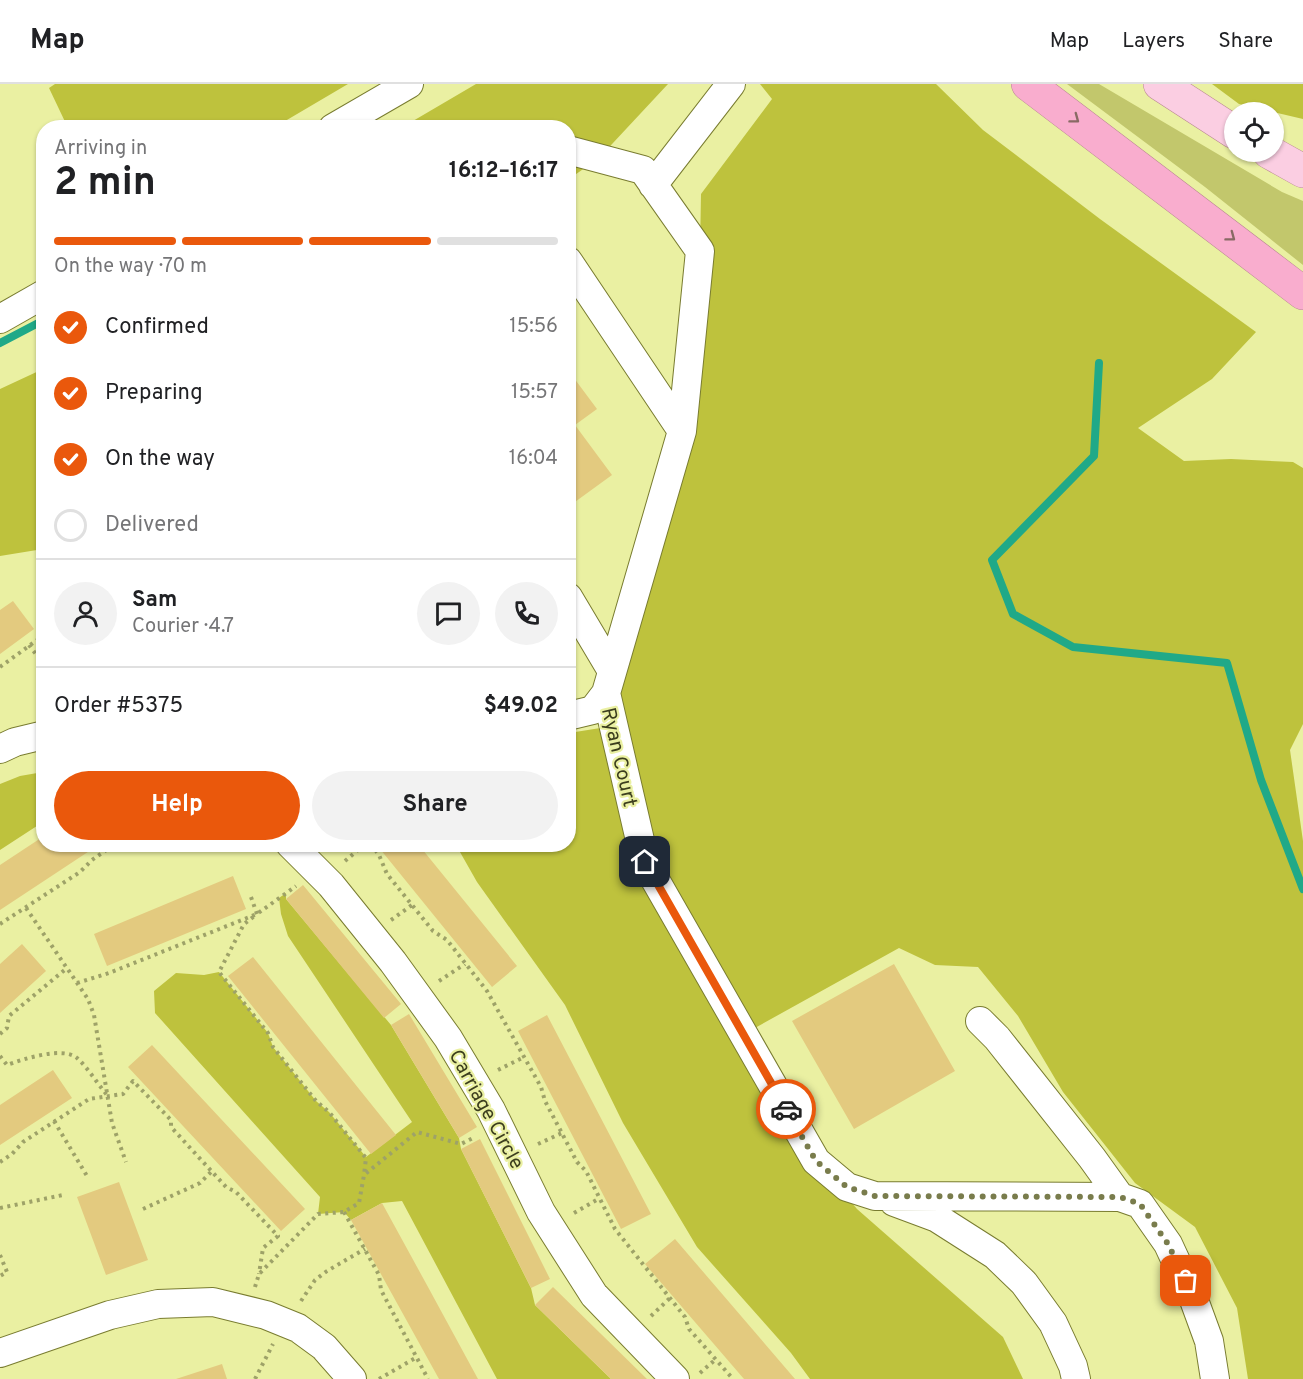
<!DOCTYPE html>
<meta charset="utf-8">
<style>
:root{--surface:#fff;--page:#f2f2f2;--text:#202124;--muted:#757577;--line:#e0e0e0;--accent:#ea580c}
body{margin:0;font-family:Overpass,sans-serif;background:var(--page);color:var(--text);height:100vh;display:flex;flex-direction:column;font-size:22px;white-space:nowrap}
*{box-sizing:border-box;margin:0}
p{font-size:20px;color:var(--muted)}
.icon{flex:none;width:33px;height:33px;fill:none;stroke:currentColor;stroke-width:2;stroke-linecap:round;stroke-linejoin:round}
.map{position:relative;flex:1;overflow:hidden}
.panel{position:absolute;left:36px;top:36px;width:540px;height:732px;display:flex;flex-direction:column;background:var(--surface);border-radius:24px;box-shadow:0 2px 4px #0004}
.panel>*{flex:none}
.fabs{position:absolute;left:1224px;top:18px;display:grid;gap:12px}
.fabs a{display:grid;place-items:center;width:60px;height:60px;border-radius:50%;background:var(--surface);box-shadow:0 2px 4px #0004;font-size:30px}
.pin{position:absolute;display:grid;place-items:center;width:51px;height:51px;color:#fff;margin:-26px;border-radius:12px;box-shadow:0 3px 9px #0006}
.courier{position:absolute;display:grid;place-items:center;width:60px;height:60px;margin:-30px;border:4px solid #ea580c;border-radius:50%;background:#fff;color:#222;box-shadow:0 2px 8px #0007}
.headline em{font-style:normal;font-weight:700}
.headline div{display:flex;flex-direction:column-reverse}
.headline{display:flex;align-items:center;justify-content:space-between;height:102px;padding:0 18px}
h1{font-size:39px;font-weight:700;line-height:45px}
.bar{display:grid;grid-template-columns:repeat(4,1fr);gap:9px 6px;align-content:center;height:72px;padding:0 18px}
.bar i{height:8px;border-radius:4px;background:var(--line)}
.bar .selected{background:var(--accent)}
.bar p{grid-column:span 4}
.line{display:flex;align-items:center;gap:15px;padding:0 18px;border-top:2px solid var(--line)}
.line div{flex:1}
.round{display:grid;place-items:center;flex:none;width:63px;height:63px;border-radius:32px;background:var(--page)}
ol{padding:0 18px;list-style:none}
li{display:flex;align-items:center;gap:18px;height:66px}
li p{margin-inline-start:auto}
li .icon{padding:6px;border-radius:50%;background:var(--accent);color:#fff;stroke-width:4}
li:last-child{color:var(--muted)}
li i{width:33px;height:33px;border:3px solid var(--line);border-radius:50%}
.action{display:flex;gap:12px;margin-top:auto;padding:12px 18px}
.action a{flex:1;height:69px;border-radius:36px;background:var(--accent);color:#fff;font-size:24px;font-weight:700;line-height:69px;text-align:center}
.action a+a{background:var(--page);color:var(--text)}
header{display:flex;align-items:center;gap:36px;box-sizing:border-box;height:84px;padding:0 30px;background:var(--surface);border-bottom:2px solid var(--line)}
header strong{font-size:28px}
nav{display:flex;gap:33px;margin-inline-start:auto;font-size:21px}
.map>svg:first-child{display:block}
</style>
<header>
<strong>Map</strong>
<nav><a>Map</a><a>Layers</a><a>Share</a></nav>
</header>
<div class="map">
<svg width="1303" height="1295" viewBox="0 0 1303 1295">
<rect width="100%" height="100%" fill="#eaf0a2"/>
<path fill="#c2c76c" d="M1067,0H1099L1282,108L1303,117V181L1205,103Z"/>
<path fill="#bec23d" d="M55,0H348L275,43L68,44L49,4Z
M476,0H668L599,74L569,95L568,44H401Z
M760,0H936L983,46L1100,135L1256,248L1212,295L1138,344L1184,377L1231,375L1293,378L1303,384V640L1290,666L1303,757V1295H1248L1237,1224L1195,1143L1135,1099L1063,1008L1018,932L978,883L935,881L899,864L744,950L816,1077L857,1125L1003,1253L1023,1295H810L791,1269L697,1163L623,1039L565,921L477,798L456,761L568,760L569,649L613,642L606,609L682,347L700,167L701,110L772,15Z
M1212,0H1303V35L1239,20Z
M43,285V465L0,472V305Z
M43,688V738L0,766V700L20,692Z
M286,809V815L391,941L459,1054L461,1065L531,1204L535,1221L611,1295H497L402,1117L382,1119L351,1136L344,1128L318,1130L320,1113L155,929L154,907L176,889L204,891L219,888L268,949L273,963L316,1017L329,1028L366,1073L412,1038L288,852L281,830L279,814Z"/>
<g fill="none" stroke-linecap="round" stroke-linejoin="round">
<path stroke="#20a988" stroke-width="8" d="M0,259L44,236
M1099,279L1094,372L992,476L1013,530L1073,563L1227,579L1261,696L1303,805"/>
</g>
<path fill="#e3ca7f" d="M568,286L597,325L575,341L612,391L568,423Z
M13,517L34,545L0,570V526Z
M44,752V760H100L0,826V781Z
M376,760H418L517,882L492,903Z
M233,792L246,825L107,882L94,850Z
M303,801L401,920L384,934L286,815Z
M22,860L46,887L0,929V880Z
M253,873L396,1051L371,1070L228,892Z
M894,880L955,987L854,1045L792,937Z
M409,930L477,1043L459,1054L391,941Z
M547,931L651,1130L621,1145L518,947Z
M152,961L305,1125L281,1147L128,983Z
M53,986L72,1014L0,1061V1021Z
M480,1055L550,1195L531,1204L461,1065Z
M119,1098L148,1176L106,1191L77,1113Z
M382,1119L428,1203L478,1295H439L351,1136Z
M675,1155L795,1295H744L645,1180Z
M553,1203L647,1295H611L535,1221Z
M222,1280L227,1295H176Z"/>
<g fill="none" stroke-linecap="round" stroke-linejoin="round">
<g stroke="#797c30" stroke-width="30">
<path id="minor" d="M333,44L409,0
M568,66L643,86L700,167L682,347L606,609L645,778L816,1077L847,1103L875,1112L1120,1113L1140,1120L1168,1160L1194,1216L1209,1257L1215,1295
M653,101L731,0
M568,177L682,347
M0,235L44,210
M568,513L612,587
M568,632L593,626L606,609
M0,665L15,658L44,651
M290,760L331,801L393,878L448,954L491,1026L541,1128L594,1211L675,1295
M980,937L997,954L1092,1074L1120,1113
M894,1118L937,1134L995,1171L1024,1199L1053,1239L1073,1282L1076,1295
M0,1269L110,1231L158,1220L213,1218L266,1231L298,1244L324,1263L352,1295"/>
</g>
<g stroke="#b78690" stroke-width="34">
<path id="major" d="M1160,0L1234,48
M1269,68L1303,87"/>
</g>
<g stroke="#b78690" stroke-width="34">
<path id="highway" d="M1028,0L1303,209"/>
</g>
<path stroke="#9ea268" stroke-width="4" stroke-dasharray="3 4.5" stroke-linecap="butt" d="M29,561L41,577L44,597
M0,583L44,551
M371,760L379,771L387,790L433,847L447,856L487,907L541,1003L545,1017L577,1078L586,1087L615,1145L685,1233L689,1245L733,1295
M345,777L365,760
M251,813L257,830L244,840L219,888L268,949L273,963L316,1017L329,1028L366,1074L364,1091
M26,824L88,915L94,931L112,1039L126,1078
M391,836L412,821
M0,840L80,788L92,776L115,760
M439,897L465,880
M77,899L109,889L257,830L296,802
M0,950L7,944L9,932L67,884
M0,972L7,981C23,975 63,962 77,974C88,984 97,999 107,1011
M498,986L524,973
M54,1037L87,1092
M538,1060L562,1049
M0,1078L12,1070L23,1058L89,1015L123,1010L133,997L171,1036V1043L226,1103L236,1108L278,1152L263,1164L259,1190
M0,1124L63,1111
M143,1125L200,1099L212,1087
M344,1128L379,1191L381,1206L428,1295
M574,1129L600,1114
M0,1171L7,1188L0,1192
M255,1203L259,1190L318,1130L344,1128L359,1119L364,1091L417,1048L461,1060L475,1053
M301,1217L315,1196L327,1187L365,1165
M651,1232L670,1214
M700,1289L716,1275
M255,1295L273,1260
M379,1295L417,1273"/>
<use href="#minor" stroke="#fff" stroke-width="28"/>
<use href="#major" stroke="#fbcee2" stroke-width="33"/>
<use href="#highway" stroke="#f9adce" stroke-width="33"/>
</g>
<defs><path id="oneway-chevron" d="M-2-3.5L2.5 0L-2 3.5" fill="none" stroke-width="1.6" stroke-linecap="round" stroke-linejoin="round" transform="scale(1.5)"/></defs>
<g stroke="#886a64">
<use href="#oneway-chevron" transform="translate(1075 35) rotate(37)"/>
<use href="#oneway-chevron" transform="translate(1231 153) rotate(37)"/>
</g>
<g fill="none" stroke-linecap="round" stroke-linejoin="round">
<path stroke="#797c4c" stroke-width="6" stroke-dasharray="0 10.8" d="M786,1025L816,1077L847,1103L875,1112L1120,1113L1140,1120L1168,1160L1186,1197"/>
<path stroke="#ea580c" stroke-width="8" d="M645,778L786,1025"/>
</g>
<g text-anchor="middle" stroke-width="4.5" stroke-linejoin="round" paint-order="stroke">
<g font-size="20" fill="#3c3e1e" stroke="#eaf0a2">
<text transform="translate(620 673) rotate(77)" y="7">Ryan Court</text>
<text transform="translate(487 1025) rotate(61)" y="7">Carriage Circle</text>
</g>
</g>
</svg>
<div class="fabs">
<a><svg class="icon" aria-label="locate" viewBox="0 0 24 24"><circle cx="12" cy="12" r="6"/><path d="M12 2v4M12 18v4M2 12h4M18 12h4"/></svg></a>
</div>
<div class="pin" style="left:1186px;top:1197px;background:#ea580c"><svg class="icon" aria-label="bag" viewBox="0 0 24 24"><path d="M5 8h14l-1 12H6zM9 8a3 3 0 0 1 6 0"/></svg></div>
<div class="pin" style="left:645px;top:778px;background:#1f2937"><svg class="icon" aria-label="home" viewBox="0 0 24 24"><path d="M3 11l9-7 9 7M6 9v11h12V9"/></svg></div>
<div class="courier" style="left:786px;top:1025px"><svg class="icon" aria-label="car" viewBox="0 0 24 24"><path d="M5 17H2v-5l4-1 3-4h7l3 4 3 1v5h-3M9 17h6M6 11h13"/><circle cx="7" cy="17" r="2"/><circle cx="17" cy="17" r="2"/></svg></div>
<section class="panel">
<div class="headline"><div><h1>2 min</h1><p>Arriving in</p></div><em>16:12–16:17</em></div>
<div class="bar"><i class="selected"></i><i class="selected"></i><i class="selected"></i><i></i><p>On the way · 70 m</p></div>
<ol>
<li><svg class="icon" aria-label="check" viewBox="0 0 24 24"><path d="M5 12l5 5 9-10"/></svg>Confirmed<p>15:56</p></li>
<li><svg class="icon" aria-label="check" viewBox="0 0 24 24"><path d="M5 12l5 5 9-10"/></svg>Preparing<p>15:57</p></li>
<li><svg class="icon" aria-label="check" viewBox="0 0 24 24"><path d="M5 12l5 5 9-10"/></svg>On the way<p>16:04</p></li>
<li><i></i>Delivered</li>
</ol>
<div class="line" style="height:108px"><a class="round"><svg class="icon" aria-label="person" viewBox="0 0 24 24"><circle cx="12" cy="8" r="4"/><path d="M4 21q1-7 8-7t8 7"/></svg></a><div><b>Sam</b><p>Courier · 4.7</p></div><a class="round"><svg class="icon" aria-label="chat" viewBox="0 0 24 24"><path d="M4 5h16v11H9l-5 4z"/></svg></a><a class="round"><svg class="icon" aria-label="phone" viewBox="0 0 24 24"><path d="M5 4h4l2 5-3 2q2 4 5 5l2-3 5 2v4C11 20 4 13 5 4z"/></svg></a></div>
<div class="line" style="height:78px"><div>Order #5375</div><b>$49.02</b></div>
<div class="action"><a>Help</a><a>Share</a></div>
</section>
</div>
